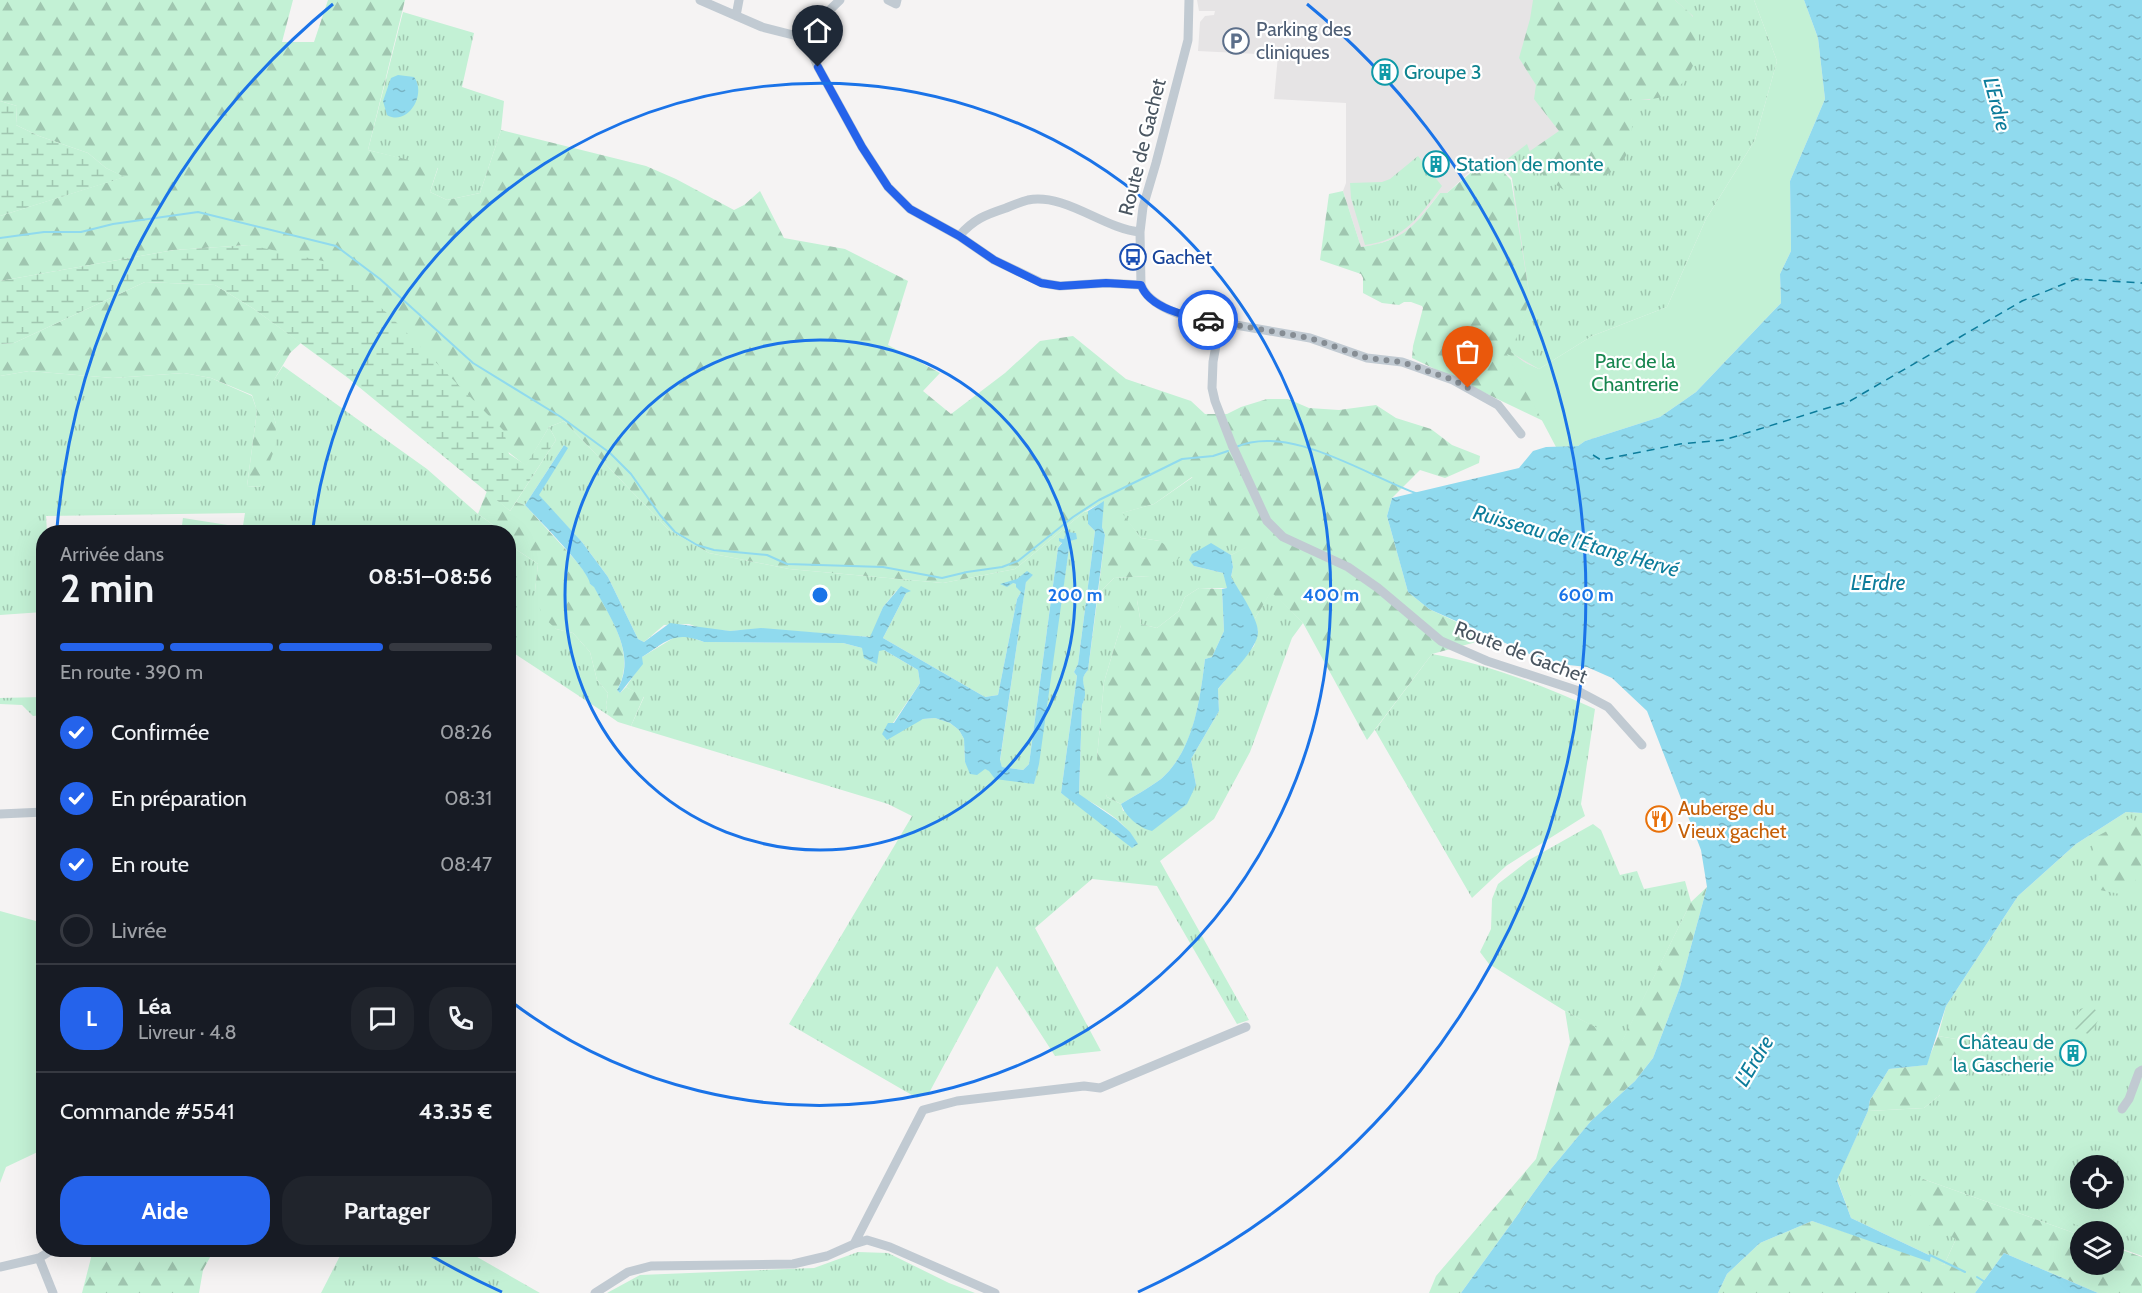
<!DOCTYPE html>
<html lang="fr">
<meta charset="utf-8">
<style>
:root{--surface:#171b24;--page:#20242c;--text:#f1f3f6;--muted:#9ea1a6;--line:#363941;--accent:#2563eb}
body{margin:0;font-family:Cabin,sans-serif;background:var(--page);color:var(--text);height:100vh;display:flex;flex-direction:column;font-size:22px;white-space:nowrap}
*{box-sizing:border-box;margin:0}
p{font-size:20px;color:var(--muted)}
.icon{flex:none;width:33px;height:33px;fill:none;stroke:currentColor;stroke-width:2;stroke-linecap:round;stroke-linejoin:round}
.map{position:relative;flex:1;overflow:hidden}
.side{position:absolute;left:36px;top:525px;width:480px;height:732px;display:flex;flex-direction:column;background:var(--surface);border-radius:24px;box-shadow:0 6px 24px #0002}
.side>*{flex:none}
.tools{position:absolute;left:2070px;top:1155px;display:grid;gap:12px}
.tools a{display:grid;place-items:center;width:54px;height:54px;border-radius:50%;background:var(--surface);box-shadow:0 6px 24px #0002;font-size:30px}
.pin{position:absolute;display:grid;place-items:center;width:51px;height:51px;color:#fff;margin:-62px -26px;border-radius:50% 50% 50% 0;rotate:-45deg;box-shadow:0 0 6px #0007}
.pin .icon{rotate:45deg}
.courier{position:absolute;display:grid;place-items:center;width:60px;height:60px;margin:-30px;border:4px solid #2563eb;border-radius:50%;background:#fff;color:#222;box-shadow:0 2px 8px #0007}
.overview em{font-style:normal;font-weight:800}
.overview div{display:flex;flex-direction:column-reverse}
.overview{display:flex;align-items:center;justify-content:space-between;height:102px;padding:0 24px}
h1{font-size:39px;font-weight:800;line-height:45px}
.bar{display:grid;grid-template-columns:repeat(4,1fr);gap:9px 6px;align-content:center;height:72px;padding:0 24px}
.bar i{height:8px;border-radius:4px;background:var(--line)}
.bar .selected{background:var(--accent)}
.bar p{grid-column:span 4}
.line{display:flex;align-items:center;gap:15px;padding:0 24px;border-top:2px solid var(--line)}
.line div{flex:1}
.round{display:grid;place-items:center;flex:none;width:63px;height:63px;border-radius:24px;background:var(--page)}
ol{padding:0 24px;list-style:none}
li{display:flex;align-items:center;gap:18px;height:66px}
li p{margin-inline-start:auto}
li .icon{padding:6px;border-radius:50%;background:var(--accent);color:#fff;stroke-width:4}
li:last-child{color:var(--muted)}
li i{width:33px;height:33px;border:3px solid var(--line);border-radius:50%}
.primary-button{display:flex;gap:12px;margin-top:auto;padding:12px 24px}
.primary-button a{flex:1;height:69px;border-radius:24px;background:var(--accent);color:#fff;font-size:24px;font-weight:800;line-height:69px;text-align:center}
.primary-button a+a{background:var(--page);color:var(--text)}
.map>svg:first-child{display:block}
</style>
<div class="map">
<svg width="2142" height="1293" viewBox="0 0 2142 1293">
<defs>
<pattern id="grass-tufts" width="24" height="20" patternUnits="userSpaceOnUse" patternTransform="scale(1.5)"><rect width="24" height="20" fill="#c3f1d5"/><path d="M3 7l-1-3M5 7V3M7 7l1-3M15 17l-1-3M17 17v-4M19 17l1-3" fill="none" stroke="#a0c6b0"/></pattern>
<pattern id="forest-firs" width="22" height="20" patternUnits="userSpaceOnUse" patternTransform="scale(1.5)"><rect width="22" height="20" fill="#c3f1d5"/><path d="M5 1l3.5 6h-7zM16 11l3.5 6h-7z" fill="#a0c6b0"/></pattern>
<pattern id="wetland-marsh" width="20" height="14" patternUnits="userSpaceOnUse" patternTransform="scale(1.5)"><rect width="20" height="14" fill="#c3f1d5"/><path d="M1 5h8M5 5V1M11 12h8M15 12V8" fill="none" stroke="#a0c6b0"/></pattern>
<pattern id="garden-furrows" width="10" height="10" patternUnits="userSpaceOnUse" patternTransform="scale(1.5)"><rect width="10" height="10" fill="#c3f1d5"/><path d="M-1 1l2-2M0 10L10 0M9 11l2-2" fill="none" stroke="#a0c6b0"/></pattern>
<pattern id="water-ripples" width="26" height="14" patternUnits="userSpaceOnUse" patternTransform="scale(1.5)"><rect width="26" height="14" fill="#90daee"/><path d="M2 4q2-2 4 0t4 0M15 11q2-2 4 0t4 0" fill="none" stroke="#78b4c4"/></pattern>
</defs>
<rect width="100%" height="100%" fill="#f5f3f3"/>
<path fill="#e6e4e5" d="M1197,0H1754L1539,369L1507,354L1519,244L1512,178L1487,156L1447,193H1440L1416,223L1400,236L1375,245L1361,247L1343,191L1346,183V103L1274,99L1278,55L1198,51L1200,22L1205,16L1214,15L1215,11H1199Z"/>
<path fill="url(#grass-tufts)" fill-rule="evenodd" d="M1675,0H1754L1777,61L1755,140L1706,219L1667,307L1592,336L1539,369L1510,352L1530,299L1512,178L1501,164L1527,144L1530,152L1632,120L1628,110L1629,98L1650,100L1693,16Z
M403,12L474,33L462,87L504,101L501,130L480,193L447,200L430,192L438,168L368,150Z
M1418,156L1442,186C1420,215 1405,240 1365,245L1351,198L1350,183L1382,182L1390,179Z
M283,366L427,469L478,514L503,532H242L245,513L46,516L47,532H44L43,612L0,615V376L29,371L113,378L184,373L211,378L252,396L257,411L247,486L260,487L276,424L266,392Z
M564,421L668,529L709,553L789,569L943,583L1015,569L1084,512L1088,511V524L1095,531L1078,664L1074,672L1077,676L1061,793L1131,837C1125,820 1094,804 1079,795L1082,705C1090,688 1076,682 1088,670L1098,594L1114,578L1150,576L1160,541L1141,538L1121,513L1154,504L1193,477L1213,483L1256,543L1231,555L1211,544L1194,566L1223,573L1228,588H1199L1185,597L1179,611L1157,628L1141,624L1137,600L1121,625L1104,682L1097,758L1107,797L1121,804L1123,811L1196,785L1191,759L1219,711L1218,689L1254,646L1258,631L1254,620L1271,591L1303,623L1292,638L1250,752L1214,819L1160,861L1249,1020L1237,1024L1157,886L1092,879L1035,928L1101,1051L1055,1056L997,966L929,1093L917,1098L789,1024L912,816L888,804L631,726L644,697L626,687L638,669L642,657L675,637H690L704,642L843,643L862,648L884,650L918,670L920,683L893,723L882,734L923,719L935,718L950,723L959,730L964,739L965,762L970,770L985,769L1034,784L1070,541L1072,540L1070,533L1067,532L1064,539L1059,538L1062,542L1058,548L1029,764L1023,770L1002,767L1000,761L1026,581L1033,575L1013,583L1017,584L1021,592L1017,599L998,695L985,697L883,638L906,593L897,590L883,607L871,637L761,629L730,631L702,629L689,624L664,625L644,642L638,639L608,577L582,542L538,495L567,448L564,445L525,505L516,502L556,440L549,427Z
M508,542L511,546L538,564L535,591L556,629L573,633L590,652L597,680L608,693L606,705L608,715L509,650Z
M1432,654C1488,664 1543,686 1595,709L1581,804L1585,816L1506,866L1472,898L1375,730Z
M43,697V715L33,716L22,705L0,704V698Z
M2126,812L2142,813V1256L2114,1246V1232H2080V1235L1923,1179L1956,1239L1944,1265L1930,1262L1931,1256L1851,1218L1837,1179L1868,1111L1924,1108L1940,1095L1956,1039L1938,1036L1946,1006L2018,896L2076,844ZM2080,1166H2114V1198H2080Z
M1593,824L1601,830L1620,875L1637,871L1644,889L1685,881L1691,902L1622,1042L1565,1011L1489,964L1480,952L1491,929L1492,899L1498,884L1529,860Z
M343,1250H465L540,1293H321Z
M858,1252L888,1253L949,1283L975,1293H607L640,1275L814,1268Z"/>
<path fill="url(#forest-firs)" d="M0,0H293L282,42H314L328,0H405L368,150L438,167L430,192L447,200L480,193L501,130L646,166L676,179L734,210L744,205L760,191L784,238L845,249L908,281L888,345L940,373L923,391L951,414L1005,373L1040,341L1073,336L1126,379L1191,401L1205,414H1227L1241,407L1267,399H1288L1309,408L1339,410L1376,405L1396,418L1431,429L1452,445L1480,456L1479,463L1445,478L1420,470L1392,498L1387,516L1408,592L1429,609L1491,638L1432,654L1367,740L1303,623L1271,592L1254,620L1231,577L1233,567L1231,555L1254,543L1208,537L1212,483L1200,486L1192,477L1154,504L1122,513L1141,538L1160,541L1181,557L1150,576L1114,578L1098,594L1105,535L1102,527L1103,502L1084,512L1015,569L943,583L789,569L709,553L668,529L564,421L549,427L526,466L249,245L174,250L0,281V216L124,177L106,168L88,153L39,136L16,125L17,106L0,101Z
M1533,0H1675C1680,5 1688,10 1692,16C1708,37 1694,76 1674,91C1661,101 1644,99 1629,99C1629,107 1632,113 1632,121C1633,173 1605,177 1564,190L1544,177L1530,151L1559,131L1534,99L1536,85L1519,58L1530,19Z
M1489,157L1511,180L1530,299L1511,352L1550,382L1585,441L1412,358L1413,346L1423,308L1422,306L1411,302H1404L1399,305L1382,303L1363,293V278L1361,274L1320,260L1329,194L1343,191L1361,247C1405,241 1415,225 1440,193H1447Z
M145,282L215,285L254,309L301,343L290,353L267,392L276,424L275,448L260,487L247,486L257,411L252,395L211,378L184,373L113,378L29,371L0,376V344L14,343Z
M487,491L510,511L516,502L525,505L577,562L590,579V584L594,586C611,619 637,654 617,690L620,693L626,687L644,696L631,726L618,722L608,715L606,705L608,693L597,680L590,652L573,633L556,629L542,616L535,591L538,564L511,546L508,532H503L478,514Z
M1199,588L1222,589L1224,631L1212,657L1205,659C1200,700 1194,750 1161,779C1149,788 1134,796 1121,804L1107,797L1099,776L1097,758L1104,682L1121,625L1117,597L1127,592L1137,600L1141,624L1157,628L1179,611L1185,597Z
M2131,818L2142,832V871L2125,895L2100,890L2093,856L2094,838Z
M1707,887L1680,987L1653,1058L1635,1081L1591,1121L1550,1170L1461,1293H1429L1436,1276L1536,1159L1570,1042L1565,1011L1622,1041L1691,902Z
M1938,1036L1956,1039L1970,1068L1961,1094L1940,1095L1924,1108L1868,1111L1870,1100L1889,1069L1926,1065Z
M1923,1179L2080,1235V1264H2114V1247L2142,1257V1293H2098L2004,1253L1975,1293H1718L1727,1274L1760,1243L1812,1221L1944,1265L1956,1239L1899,1210Z
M93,1250H214L203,1270L199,1293H82Z"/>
<path fill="url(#wetland-marsh)" d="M0,101L17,106L16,125L39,136L88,153L106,168L125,177L0,216Z
M249,245L332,263L389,315L504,431L509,454L526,465L549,427L556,440L510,511L348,378L254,309L215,285L145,282L14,343L0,344V281L174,250Z"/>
<path fill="#c3f1d5" d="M1754,0H1804L1818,38L1825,99L1790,181L1791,251L1780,274L1781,303L1696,392L1660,417L1585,441L1578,446L1556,447L1507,354L1539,369L1592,336L1667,307L1706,219L1755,140L1777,61Z
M183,518L234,526L233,532H181Z
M0,911L43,923L44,1149L6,1167L0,1183Z
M2078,1202L2121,1219L2114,1238V1232L2092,1231L2069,1222Z"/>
<path fill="url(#garden-furrows)" d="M2090,1006L2097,1011L2099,1018L2091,1035L2072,1028L2080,1009Z"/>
<path fill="url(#water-ripples)" d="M1804,0H2142V813L2126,812L2076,844L2018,896L1946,1006L1927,1065L1889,1069L1870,1100L1868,1111L1837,1180L1851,1218L1931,1256L1930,1262L1812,1221L1760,1243L1727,1274L1718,1293H1461L1550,1170L1591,1121L1635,1081L1653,1058L1680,987L1707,887L1701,850L1647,711L1612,678L1587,667L1550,663L1429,609L1408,592L1387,516L1392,498L1519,468L1533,451L1546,447L1578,446L1585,441L1660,417L1696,392L1781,303L1780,274L1791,251L1790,181L1825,99L1818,38Z
M398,75L414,77C427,94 408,127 387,115L383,101L391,78Z
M564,445L568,448L539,495L582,542L608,577L638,639L644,642L670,623L730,631L761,628L870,637L883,607L901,586L911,591L906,593L883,638L985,697L998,695L1017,599L1021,592L1016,587V584L1013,583L1007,587L1000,584L1017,579L1027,571L1033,575L1026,582L1000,760L1002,767L1023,770L1029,764L1058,548L1062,543L1059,541V538L1064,539L1066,532L1076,533L1077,539L1070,541L1039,764L1034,784L995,779L989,771L985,769L977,775L970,774L965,762L964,739L959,730L950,723L935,718L923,719L887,740L882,734L888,723H894L920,683L918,670L884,650L879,651L877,664L864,658L862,648L843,643L704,642C674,630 667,641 642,657L643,664L620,693L617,690C638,655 610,618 594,587L590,584C590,571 537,518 525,505Z
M1104,501L1102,527L1105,535L1088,670C1076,683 1091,687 1082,705L1079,794L1117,820L1130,832L1138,844L1132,848L1061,793L1077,676L1074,672L1078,664L1095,531L1088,524V511Z
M1211,543L1231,555L1233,567L1231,577C1238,589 1258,618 1258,632C1258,649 1229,675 1218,689L1219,711L1191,759L1196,785L1187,804L1152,831C1139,828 1125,816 1121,804C1134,796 1149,788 1161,779C1194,750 1200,699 1205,659L1212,657L1224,631L1222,589L1227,588L1223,573L1194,566L1189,560L1192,554Z
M2004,1253L2098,1293H1975Z"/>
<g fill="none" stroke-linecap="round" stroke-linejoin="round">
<path stroke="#90daee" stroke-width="2" d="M0,238L44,232H81L113,224L198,212L336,246L380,279L473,363L561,417L610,453L631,474L660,515L675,532L697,545L714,550L767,555L787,564L883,567L942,578L967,572L1002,567L1018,561L1073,517L1099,500L1182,459L1213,456L1228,451
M1236,447C1290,423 1367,476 1418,494
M1930,1255L1965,1272
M1977,1277L1985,1282"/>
<path stroke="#0c7c9b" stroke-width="1.5" stroke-dasharray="8 6" stroke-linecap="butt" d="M1593,455L1601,460L1680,444L1724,440L1850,401L2022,301L2076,279L2142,283"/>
<path stroke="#c1cad2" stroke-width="9" d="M700,0L762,27L805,38L818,67L862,147L888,187L910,209L959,236L994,260L1042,283L1060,286L1106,283L1141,285
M888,0L896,4L897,0
M1189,0L1188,40L1156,163L1143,207L1140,232L1141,285C1147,301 1169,311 1185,316L1310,338L1367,358L1402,362L1453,380L1498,405L1521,434
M736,16L739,0
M805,38L813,26L840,0
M959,236C974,219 985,215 1006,208C1013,205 1021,202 1028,200C1066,193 1104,229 1140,232
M1220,323L1213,362L1212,388L1215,401L1232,445L1267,521L1283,537L1348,567L1378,588L1441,641L1487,661L1576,690L1608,707L1642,745
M0,814L44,812
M2122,1109L2129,1099L2139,1072L2142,1070
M854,1244L923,1110L957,1101L1084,1086L1100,1088L1246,1027
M39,1258L53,1293
M0,1267L39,1258L52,1250
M595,1293L628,1272L651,1266L793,1264L827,1256L854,1244L867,1240L890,1247L995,1293"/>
</g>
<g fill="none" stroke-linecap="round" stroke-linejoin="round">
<path stroke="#868d94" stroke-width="6" stroke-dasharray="0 10.8" d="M1208,320L1310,338L1367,358L1402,362L1453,380L1468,388"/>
<path stroke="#2563eb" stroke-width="8" d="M818,67L862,147L888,187L910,209L959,236L994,260L1041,283L1060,286L1106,283L1141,285C1149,308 1186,316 1208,320"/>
</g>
<g fill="none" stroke="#1a73e8" stroke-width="3">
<circle cx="820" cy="595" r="255"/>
<path d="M313 528A511 511 0 1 1 509 1000"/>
<path d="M502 1292A766 766 0 0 1 425 1252M57 528A766 766 0 0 1 333 4M1307 4A766 766 0 0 1 1138 1292"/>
</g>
<defs>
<g id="parking-ring" transform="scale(1.35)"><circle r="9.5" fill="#fff" stroke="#5c6f8a" stroke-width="1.5"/><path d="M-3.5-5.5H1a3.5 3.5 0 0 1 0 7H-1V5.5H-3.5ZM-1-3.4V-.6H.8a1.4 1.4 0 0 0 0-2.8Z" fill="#5c6f8a"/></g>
<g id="building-ring" transform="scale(1.35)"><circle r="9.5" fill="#fff" stroke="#0f9aa8" stroke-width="1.5"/><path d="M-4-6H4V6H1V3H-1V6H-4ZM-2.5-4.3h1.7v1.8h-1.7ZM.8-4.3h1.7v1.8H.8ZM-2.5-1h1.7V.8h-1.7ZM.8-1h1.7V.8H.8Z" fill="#0f9aa8"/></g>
<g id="bus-ring" transform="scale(1.35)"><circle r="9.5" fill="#fff" stroke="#1a4fb4" stroke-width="1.5"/><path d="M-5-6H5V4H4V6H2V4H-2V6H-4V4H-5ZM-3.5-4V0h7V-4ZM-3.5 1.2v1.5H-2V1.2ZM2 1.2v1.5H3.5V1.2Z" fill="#1a4fb4"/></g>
<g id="restaurant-ring" transform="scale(1.35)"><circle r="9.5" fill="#fff" stroke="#e8710a" stroke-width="1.5"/><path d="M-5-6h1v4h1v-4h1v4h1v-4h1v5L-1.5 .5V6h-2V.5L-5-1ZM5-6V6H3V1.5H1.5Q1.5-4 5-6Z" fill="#e8710a"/></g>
</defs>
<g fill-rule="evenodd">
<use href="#parking-ring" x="1236" y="41"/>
<use href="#building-ring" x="1385" y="72"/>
<use href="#building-ring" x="1436" y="164"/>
<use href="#bus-ring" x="1133" y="257"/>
<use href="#restaurant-ring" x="1659" y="819"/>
<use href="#building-ring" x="2073" y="1053"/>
</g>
<g text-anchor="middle" stroke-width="4.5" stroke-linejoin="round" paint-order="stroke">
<g font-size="20" fill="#4e5e75" stroke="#fff" text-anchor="start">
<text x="1256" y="36">Parking des<tspan x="1256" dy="23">cliniques</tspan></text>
</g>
<g font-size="20" fill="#0d838f" stroke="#fff" text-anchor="start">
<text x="1404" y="79">Groupe 3</text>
<text x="1456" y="171">Station de monte</text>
<text x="2054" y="1049" text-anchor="end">Château de<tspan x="2054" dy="23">la Gascherie</tspan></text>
</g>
<g font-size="20" fill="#4a5661" stroke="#fff">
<text transform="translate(1142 147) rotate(-76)" y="7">Route de Gachet</text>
<text transform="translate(1521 652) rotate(21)" y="7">Route de Gachet</text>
</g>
<g font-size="20" fill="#164399" stroke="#fff" text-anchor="start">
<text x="1152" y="264">Gachet</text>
</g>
<g font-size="20" fill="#17864f" stroke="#fff">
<text x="1635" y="368">Parc de la<tspan x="1635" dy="23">Chantrerie</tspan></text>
</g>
<g font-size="20" fill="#c56008" stroke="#fff" text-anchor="start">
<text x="1678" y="815">Auberge du<tspan x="1678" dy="23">Vieux gachet</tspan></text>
</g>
<g font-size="21" font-style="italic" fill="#0c7c9b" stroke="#fff">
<text transform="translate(1997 104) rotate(75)" y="7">L'Erdre</text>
<text transform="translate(1576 541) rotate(16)" y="7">Ruisseau de l'Étang Hervé</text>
<text x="1878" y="590">L'Erdre</text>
<text transform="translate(1754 1061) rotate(-59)" y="7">L'Erdre</text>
</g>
</g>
<circle cx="820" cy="595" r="9" fill="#1a73e8" stroke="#fff" stroke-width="3"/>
<g font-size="18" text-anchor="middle" font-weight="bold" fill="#1a73e8" stroke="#fff" stroke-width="4.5" stroke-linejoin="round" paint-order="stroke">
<text x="1075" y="601">200 m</text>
<text x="1331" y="601">400 m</text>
<text x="1586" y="601">600 m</text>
</g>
</svg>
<div class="tools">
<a><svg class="icon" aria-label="locate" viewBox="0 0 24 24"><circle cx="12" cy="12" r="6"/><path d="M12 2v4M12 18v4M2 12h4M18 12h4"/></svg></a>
<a><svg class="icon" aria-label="layers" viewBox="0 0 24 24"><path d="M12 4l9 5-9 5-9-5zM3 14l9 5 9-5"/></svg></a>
</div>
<div class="pin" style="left:1468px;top:388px;background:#ea580c"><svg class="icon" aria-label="bag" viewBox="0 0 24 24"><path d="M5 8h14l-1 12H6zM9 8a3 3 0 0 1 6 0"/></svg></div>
<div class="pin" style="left:818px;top:67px;background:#1f2937"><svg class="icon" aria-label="home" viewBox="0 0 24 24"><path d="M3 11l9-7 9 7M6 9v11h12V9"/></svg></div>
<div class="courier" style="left:1208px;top:320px"><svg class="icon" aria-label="car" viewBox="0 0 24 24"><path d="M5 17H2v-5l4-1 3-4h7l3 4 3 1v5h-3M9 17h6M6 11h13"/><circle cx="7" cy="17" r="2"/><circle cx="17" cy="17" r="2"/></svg></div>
<section class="side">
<div class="overview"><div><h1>2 min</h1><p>Arrivée dans</p></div><em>08:51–08:56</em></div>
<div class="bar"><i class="selected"></i><i class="selected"></i><i class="selected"></i><i></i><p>En route · 390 m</p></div>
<ol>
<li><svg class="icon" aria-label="check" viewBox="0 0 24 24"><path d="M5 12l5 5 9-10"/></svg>Confirmée<p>08:26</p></li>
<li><svg class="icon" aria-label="check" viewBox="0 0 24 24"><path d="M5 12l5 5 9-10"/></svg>En préparation<p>08:31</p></li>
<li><svg class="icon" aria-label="check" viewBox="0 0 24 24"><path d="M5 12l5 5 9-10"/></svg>En route<p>08:47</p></li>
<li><i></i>Livrée</li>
</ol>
<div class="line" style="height:108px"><b class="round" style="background:var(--accent);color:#fff">L</b><div><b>Léa</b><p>Livreur · 4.8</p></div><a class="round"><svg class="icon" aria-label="chat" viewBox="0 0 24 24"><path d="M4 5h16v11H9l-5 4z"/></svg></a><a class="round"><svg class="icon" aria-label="phone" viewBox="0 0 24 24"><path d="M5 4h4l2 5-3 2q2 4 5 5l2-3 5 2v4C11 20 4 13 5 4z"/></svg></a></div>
<div class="line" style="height:78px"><div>Commande #5541</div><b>43.35 €</b></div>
<div class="primary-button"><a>Aide</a><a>Partager</a></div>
</section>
</div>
